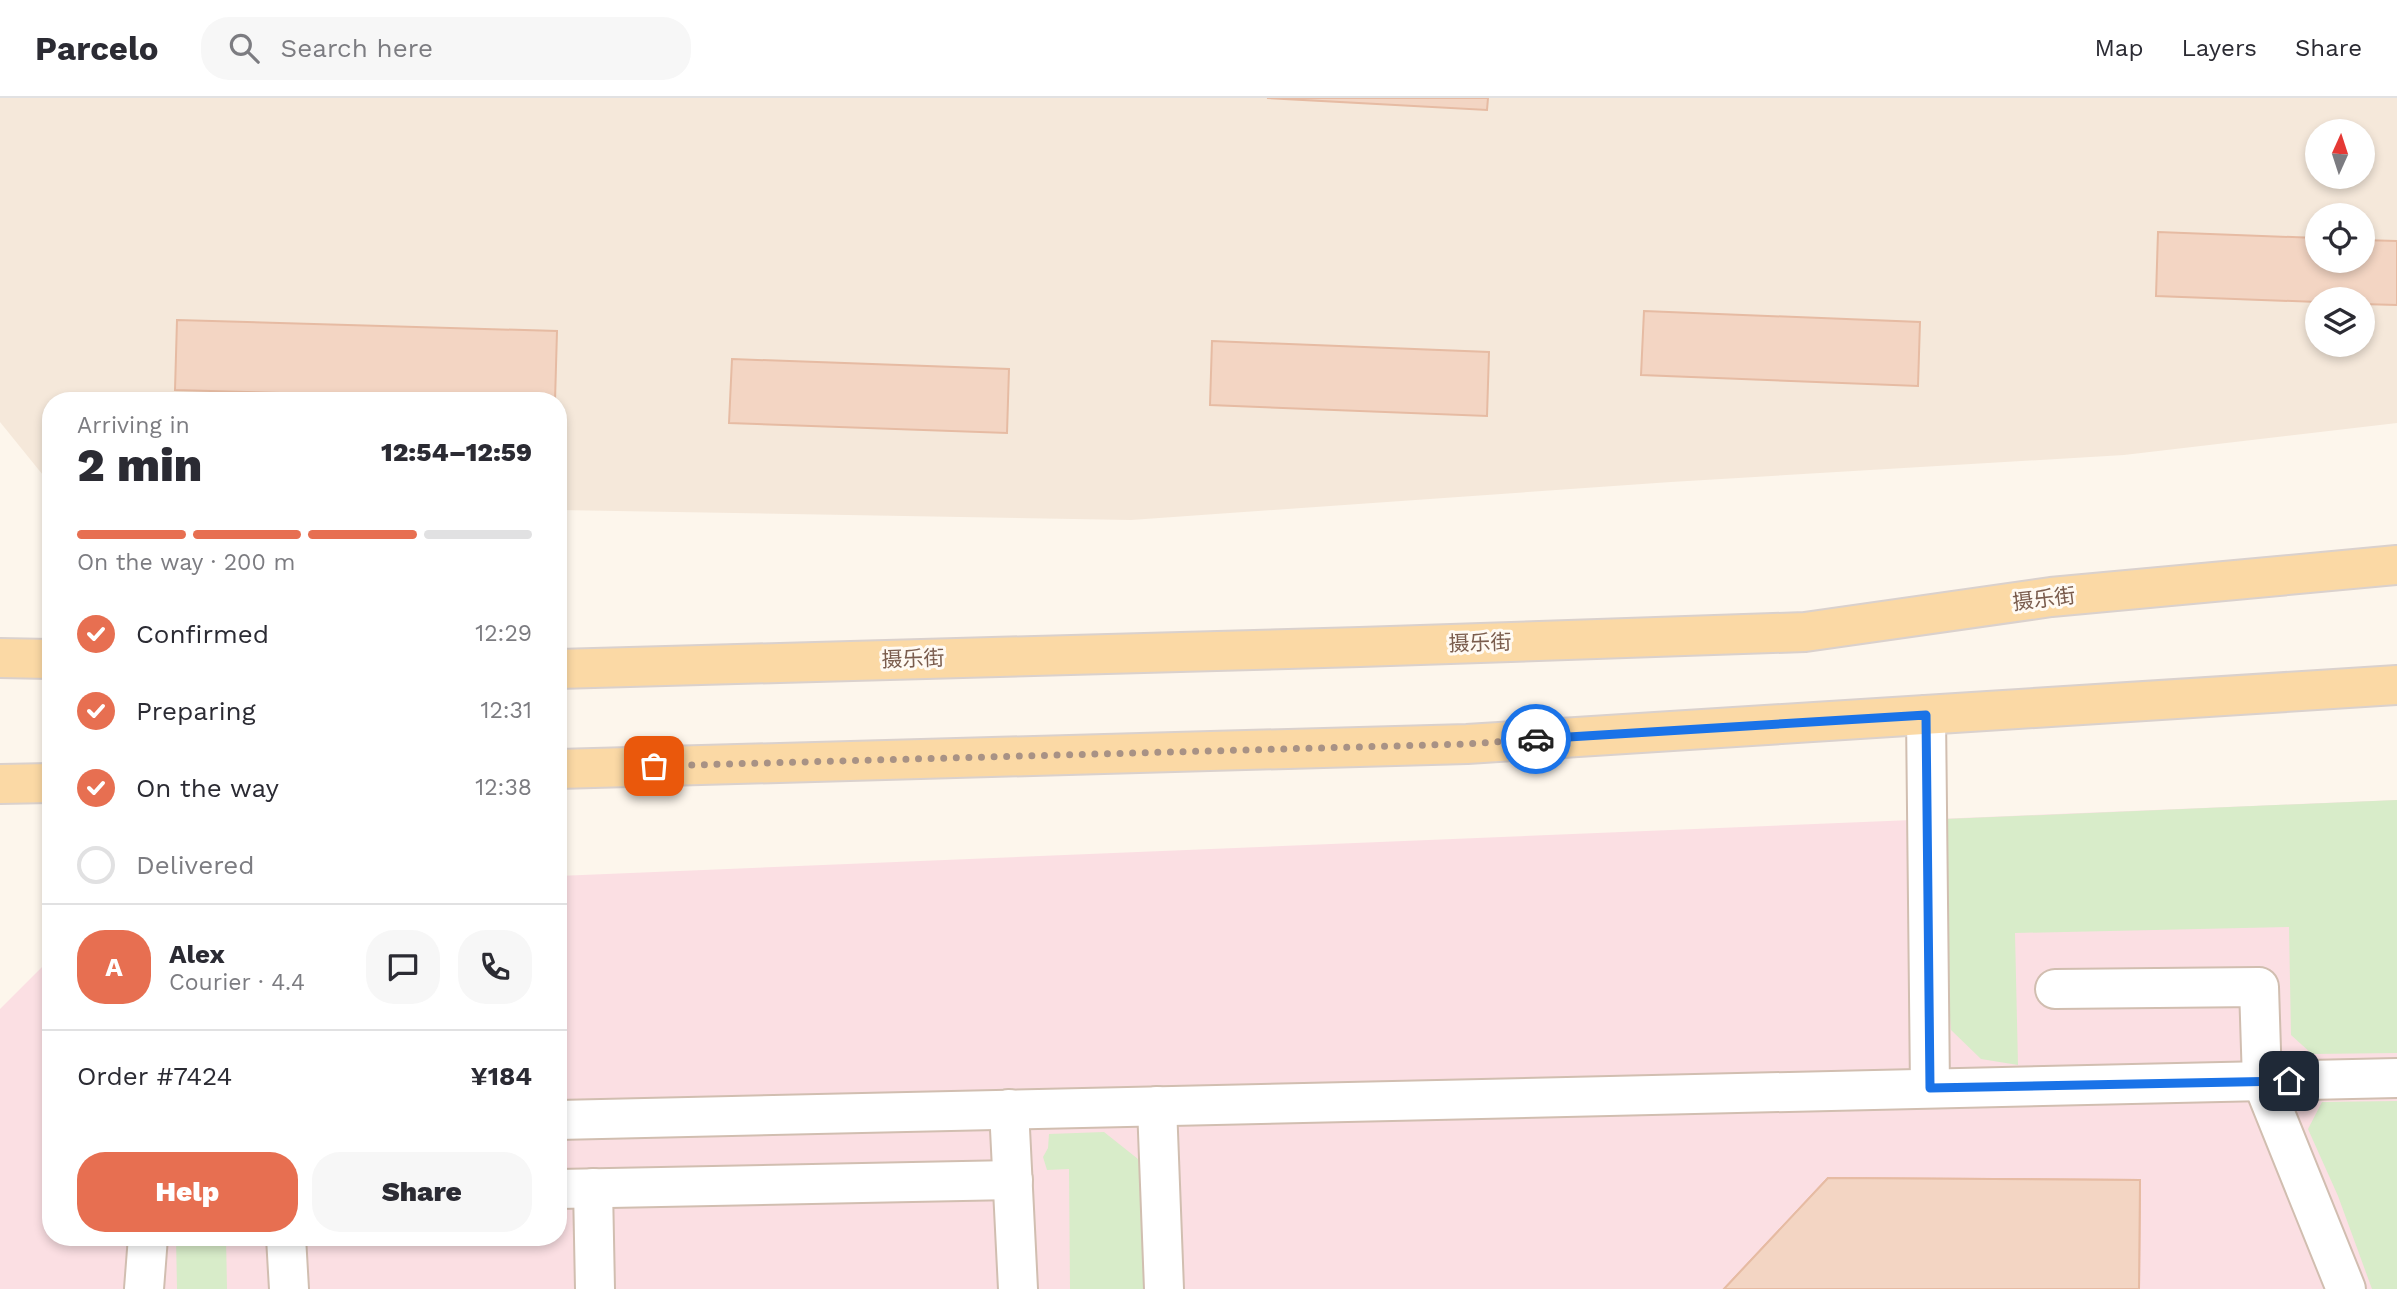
<!DOCTYPE html>
<meta charset="utf-8">
<style>
body{margin:0;font-family:"Work Sans","Noto Sans SC",sans-serif;background:#f7f7f7;color:#2b2b33;height:100vh;display:flex;flex-direction:column;font-size:26px;white-space:nowrap}
*{box-sizing:border-box;margin:0}
p{font-size:23px;color:#7c7c81}
.icon{flex:none;width:38px;height:38px;fill:none;stroke:currentColor;stroke-width:2;stroke-linecap:round;stroke-linejoin:round}
.map{position:relative;flex:1;overflow:hidden}
.panel{position:absolute;left:42px;top:294px;width:525px;height:854px;display:flex;flex-direction:column;background:#fff;border-radius:28px;box-shadow:0 4px 10px #0003}
.panel>*{flex:none}
.needle{width:46px;rotate:3deg}
.tools{position:absolute;left:2305px;top:21px;display:grid;gap:14px}
.tools a{display:grid;place-items:center;width:70px;height:70px;border-radius:50%;background:#fff;box-shadow:0 4px 10px #0003;font-size:35px}
.pin{position:absolute;display:grid;place-items:center;width:60px;height:60px;color:#fff;margin:-30px;border-radius:14px;box-shadow:0 4px 10px #0006}
.courier{position:absolute;display:grid;place-items:center;width:70px;height:70px;margin:-35px;border:5px solid #1a73e8;border-radius:50%;background:#fff;color:#222;box-shadow:0 2px 9px #0007}
.overview em{font-style:normal;font-weight:800}
.overview div{display:flex;flex-direction:column-reverse}
.overview{display:flex;align-items:center;justify-content:space-between;height:119px;padding:0 35px}
h1{font-size:46px;font-weight:800;line-height:52px}
.bar{display:grid;grid-template-columns:repeat(4,1fr);gap:10px 7px;align-content:center;height:84px;padding:0 35px}
.bar i{height:9px;border-radius:5px;background:#e1e1e2}
.bar .active{background:#e76f51}
.bar p{grid-column:span 4}
.line{display:flex;align-items:center;gap:18px;padding:0 35px;border-top:2px solid #e1e1e2}
.line div{flex:1}
.round{display:grid;place-items:center;flex:none;width:74px;height:74px;border-radius:28px;background:#f7f7f7}
ol{padding:0 35px;list-style:none}
li{display:flex;align-items:center;gap:21px;height:77px}
li p{margin-inline-start:auto}
li .icon{padding:7px;border-radius:50%;background:#e76f51;color:#fff;stroke-width:4}
li:last-child{color:#7c7c81}
li i{width:38px;height:38px;border:4px solid #e1e1e2;border-radius:50%}
.primary-button{display:flex;gap:14px;margin-top:auto;padding:14px 35px}
.primary-button a{flex:1;height:80px;border-radius:28px;background:#e76f51;color:#fff;font-size:28px;font-weight:800;line-height:80px;text-align:center}
.primary-button a+a{background:#f7f7f7;color:#2b2b33}
header{display:flex;align-items:center;gap:42px;box-sizing:border-box;height:98px;padding:0 35px;background:#fff;border-bottom:2px solid #e1e1e2}
header strong{font-size:33px}
nav{display:flex;gap:38px;margin-inline-start:auto;font-size:24px}
.search{width:490px;height:63px;background:#f7f7f7;display:flex;align-items:center;gap:18px;box-sizing:border-box;padding:0 24px;border-radius:28px;color:#7c7c81;font-size:26px}
.map>svg:first-child{display:block}
.residential{fill:#f5e8da;fill-rule:evenodd}
.medical{fill:#fbdfe3}
.green{fill:#d8ecc9}
.building{fill:#f3d5c3;stroke:#e6bba3;stroke-width:2}
.lines{fill:none;stroke-linecap:round;stroke-linejoin:round}
.minor-casing{stroke:#d1beb0;stroke-width:42}
.major-casing{stroke:#dad1cd;stroke-width:42}
.minor{stroke:#fff;stroke-width:38}
.major{stroke:#fbd9a5;stroke-width:38}
.done{stroke:#a89285;stroke-width:7;stroke-dasharray:0 12.6}
.route{stroke:#1a73e8;stroke-width:9}
.labels{text-anchor:middle;stroke-width:6;stroke-linejoin:round;paint-order:stroke}
.street-label{font-size:21px;fill:#7a5c4d;stroke:#fffaf3}
</style>
<header>
<strong>Parcelo</strong>
<div class="search"><svg class="icon" aria-label="search" viewBox="0 0 24 24"><circle cx="10" cy="10" r="6"/><path d="M15 15l6 6"/></svg>Search here</div>
<nav><a>Map</a><a>Layers</a><a>Share</a></nav>
</header>
<div class="map">
<svg width="2397" height="1191" viewBox="0 0 2397 1191">
<rect width="100%" height="100%" fill="#fdf6ec"/>
<path class="residential" d="M 0,0 L 2397,0 L 2397,325 L 2124,357 L 1671,384 L 1131,422 L 558,412 L 558,303 L 51,303 L 51,387 L 0,324 ZM 2317,33 L 2362,33 L 2362,79 L 2317,79 ZM 2317,117 L 2362,117 L 2362,163 L 2317,163 ZM 2317,201 L 2362,201 L 2362,247 L 2317,247 Z"/>
<path class="medical" d="M 2397,702 L 2397,1191 L 0,1191 L 0,911 L 51,860 L 51,1139 L 558,1139 L 558,778 Z"/>
<g class="green">
<path d="M 2397,702 L 2397,955 L 2312,956 L 2291,937 L 2289,829 L 2015,835 L 2018,967 L 1981,961 L 1951,932 L 1948,892 L 1946,721 Z"/>
<path d="M 2397,1003 L 2397,1191 L 2372,1191 L 2338,1098 L 2308,1031 L 2322,1004 Z"/>
<path d="M 1104,1034 L 1138,1061 L 1144,1097 L 1146,1191 L 1070,1191 L 1069,1071 L 1047,1072 L 1043,1059 L 1048,1050 L 1049,1036 Z"/>
<path d="M 176,1139 L 226,1139 L 227,1191 L 177,1191 Z"/>
</g>
<g class="building">
<path d="M 1267,0 L 1488,0 L 1487,12 Z"/>
<path d="M 2158,134 L 2317,140 L 2317,163 L 2362,163 L 2362,142 L 2397,143 L 2397,207 L 2362,206 L 2362,201 L 2317,201 L 2317,204 L 2156,198 Z"/>
<path d="M 1644,213 L 1920,224 L 1918,288 L 1641,277 Z"/>
<path d="M 177,222 L 557,233 L 555,303 L 175,292 Z"/>
<path d="M 1212,243 L 1489,254 L 1487,318 L 1210,307 Z"/>
<path d="M 732,261 L 1009,271 L 1007,335 L 729,325 Z"/>
<path d="M 1828,1080 L 2140,1082 L 2139,1191 L 1724,1191 Z"/>
<path d="M 1828,1080 L 2140,1082 L 2139,1191 L 1724,1191 Z"/>
</g>
<g class="lines">
<g class="minor-casing">
<g id="minor">
<path d="M 1926,617 L 1930,990"/>
<path d="M 2055,891 L 2259,889 L 2262,983 L 2346,1191"/>
<path d="M 1157,1008 L 1164,1191"/>
<path d="M 1009,1011 L 1018,1191"/>
<path d="M 558,1022 L 2397,980"/>
<path d="M 593,1090 L 595,1191"/>
<path d="M 558,1091 L 1013,1082"/>
<path d="M 286,1139 L 289,1191"/>
<path d="M 144,1191 L 148,1139"/>
</g>
</g>
<g class="major-casing">
<g id="major">
<path d="M 0,560 L 51,561"/>
<path d="M 558,571 L 1360,549 L 1805,534 L 2051,499 L 2397,467"/>
<path d="M 558,671 L 1467,646 L 2397,587"/>
<path d="M 0,686 L 51,685"/>
</g>
</g>
<use href="#minor" class="minor"/>
<use href="#major" class="major"/>
</g>
<g class="lines">
<path class="done" d="M 654,668 L 1467,646 L 1536,641"/>
<path class="route" d="M 1536,641 L 1926,617 L 1930,990 L 2289,983"/>
</g>
<g class="labels">
<g class="street-label">
<text transform="translate(2044 501) rotate(-7)" y="7">摄乐街</text>
<text transform="translate(1480 545) rotate(-2)" y="7">摄乐街</text>
<text transform="translate(913 561) rotate(-2)" y="7">摄乐街</text>
</g>
</g>
</svg>
<div class="tools">
<a><svg class="needle" viewBox="-14 -14 28 28"><path d="M0-13l5 13h-10z" fill="#e53935"/><path d="M0 13l5-13h-10z" fill="#7c7c81"/></svg></a>
<a><svg class="icon" aria-label="locate" viewBox="0 0 24 24"><circle cx="12" cy="12" r="6"/><path d="M12 2v4M12 18v4M2 12h4M18 12h4"/></svg></a>
<a><svg class="icon" aria-label="layers" viewBox="0 0 24 24"><path d="M12 4l9 5-9 5-9-5zM3 14l9 5 9-5"/></svg></a>
</div>
<div class="pin" style="left:654px;top:668px;background:#ea580c"><svg class="icon" aria-label="bag" viewBox="0 0 24 24"><path d="M5 8h14l-1 12H6zM9 8a3 3 0 0 1 6 0"/></svg></div>
<div class="pin" style="left:2289px;top:983px;background:#1f2937"><svg class="icon" aria-label="home" viewBox="0 0 24 24"><path d="M3 11l9-7 9 7M6 9v11h12V9"/></svg></div>
<div class="courier" style="left:1536px;top:641px"><svg class="icon" aria-label="car" viewBox="0 0 24 24"><path d="M5 17H2v-5l4-1 3-4h7l3 4 3 1v5h-3M9 17h6M6 11h13"/><circle cx="7" cy="17" r="2"/><circle cx="17" cy="17" r="2"/></svg></div>
<section class="panel">
<div class="overview"><div><h1>2 min</h1><p>Arriving in</p></div><em>12:54–12:59</em></div>
<div class="bar"><i class="active"></i><i class="active"></i><i class="active"></i><i></i><p>On the way · 200 m</p></div>
<ol>
<li><svg class="icon" aria-label="check" viewBox="0 0 24 24"><path d="M5 12l5 5 9-10"/></svg>Confirmed<p>12:29</p></li>
<li><svg class="icon" aria-label="check" viewBox="0 0 24 24"><path d="M5 12l5 5 9-10"/></svg>Preparing<p>12:31</p></li>
<li><svg class="icon" aria-label="check" viewBox="0 0 24 24"><path d="M5 12l5 5 9-10"/></svg>On the way<p>12:38</p></li>
<li><i></i>Delivered</li>
</ol>
<div class="line" style="height:126px"><b class="round" style="background:#e76f51;color:#fff">A</b><div><b>Alex</b><p>Courier · 4.4</p></div><a class="round"><svg class="icon" aria-label="chat" viewBox="0 0 24 24"><path d="M4 5h16v11H9l-5 4z"/></svg></a><a class="round"><svg class="icon" aria-label="phone" viewBox="0 0 24 24"><path d="M5 4h4l2 5-3 2q2 4 5 5l2-3 5 2v4C11 20 4 13 5 4z"/></svg></a></div>
<div class="line" style="height:91px"><div>Order #7424</div><b>¥184</b></div>
<div class="primary-button"><a>Help</a><a>Share</a></div>
</section>
</div>
